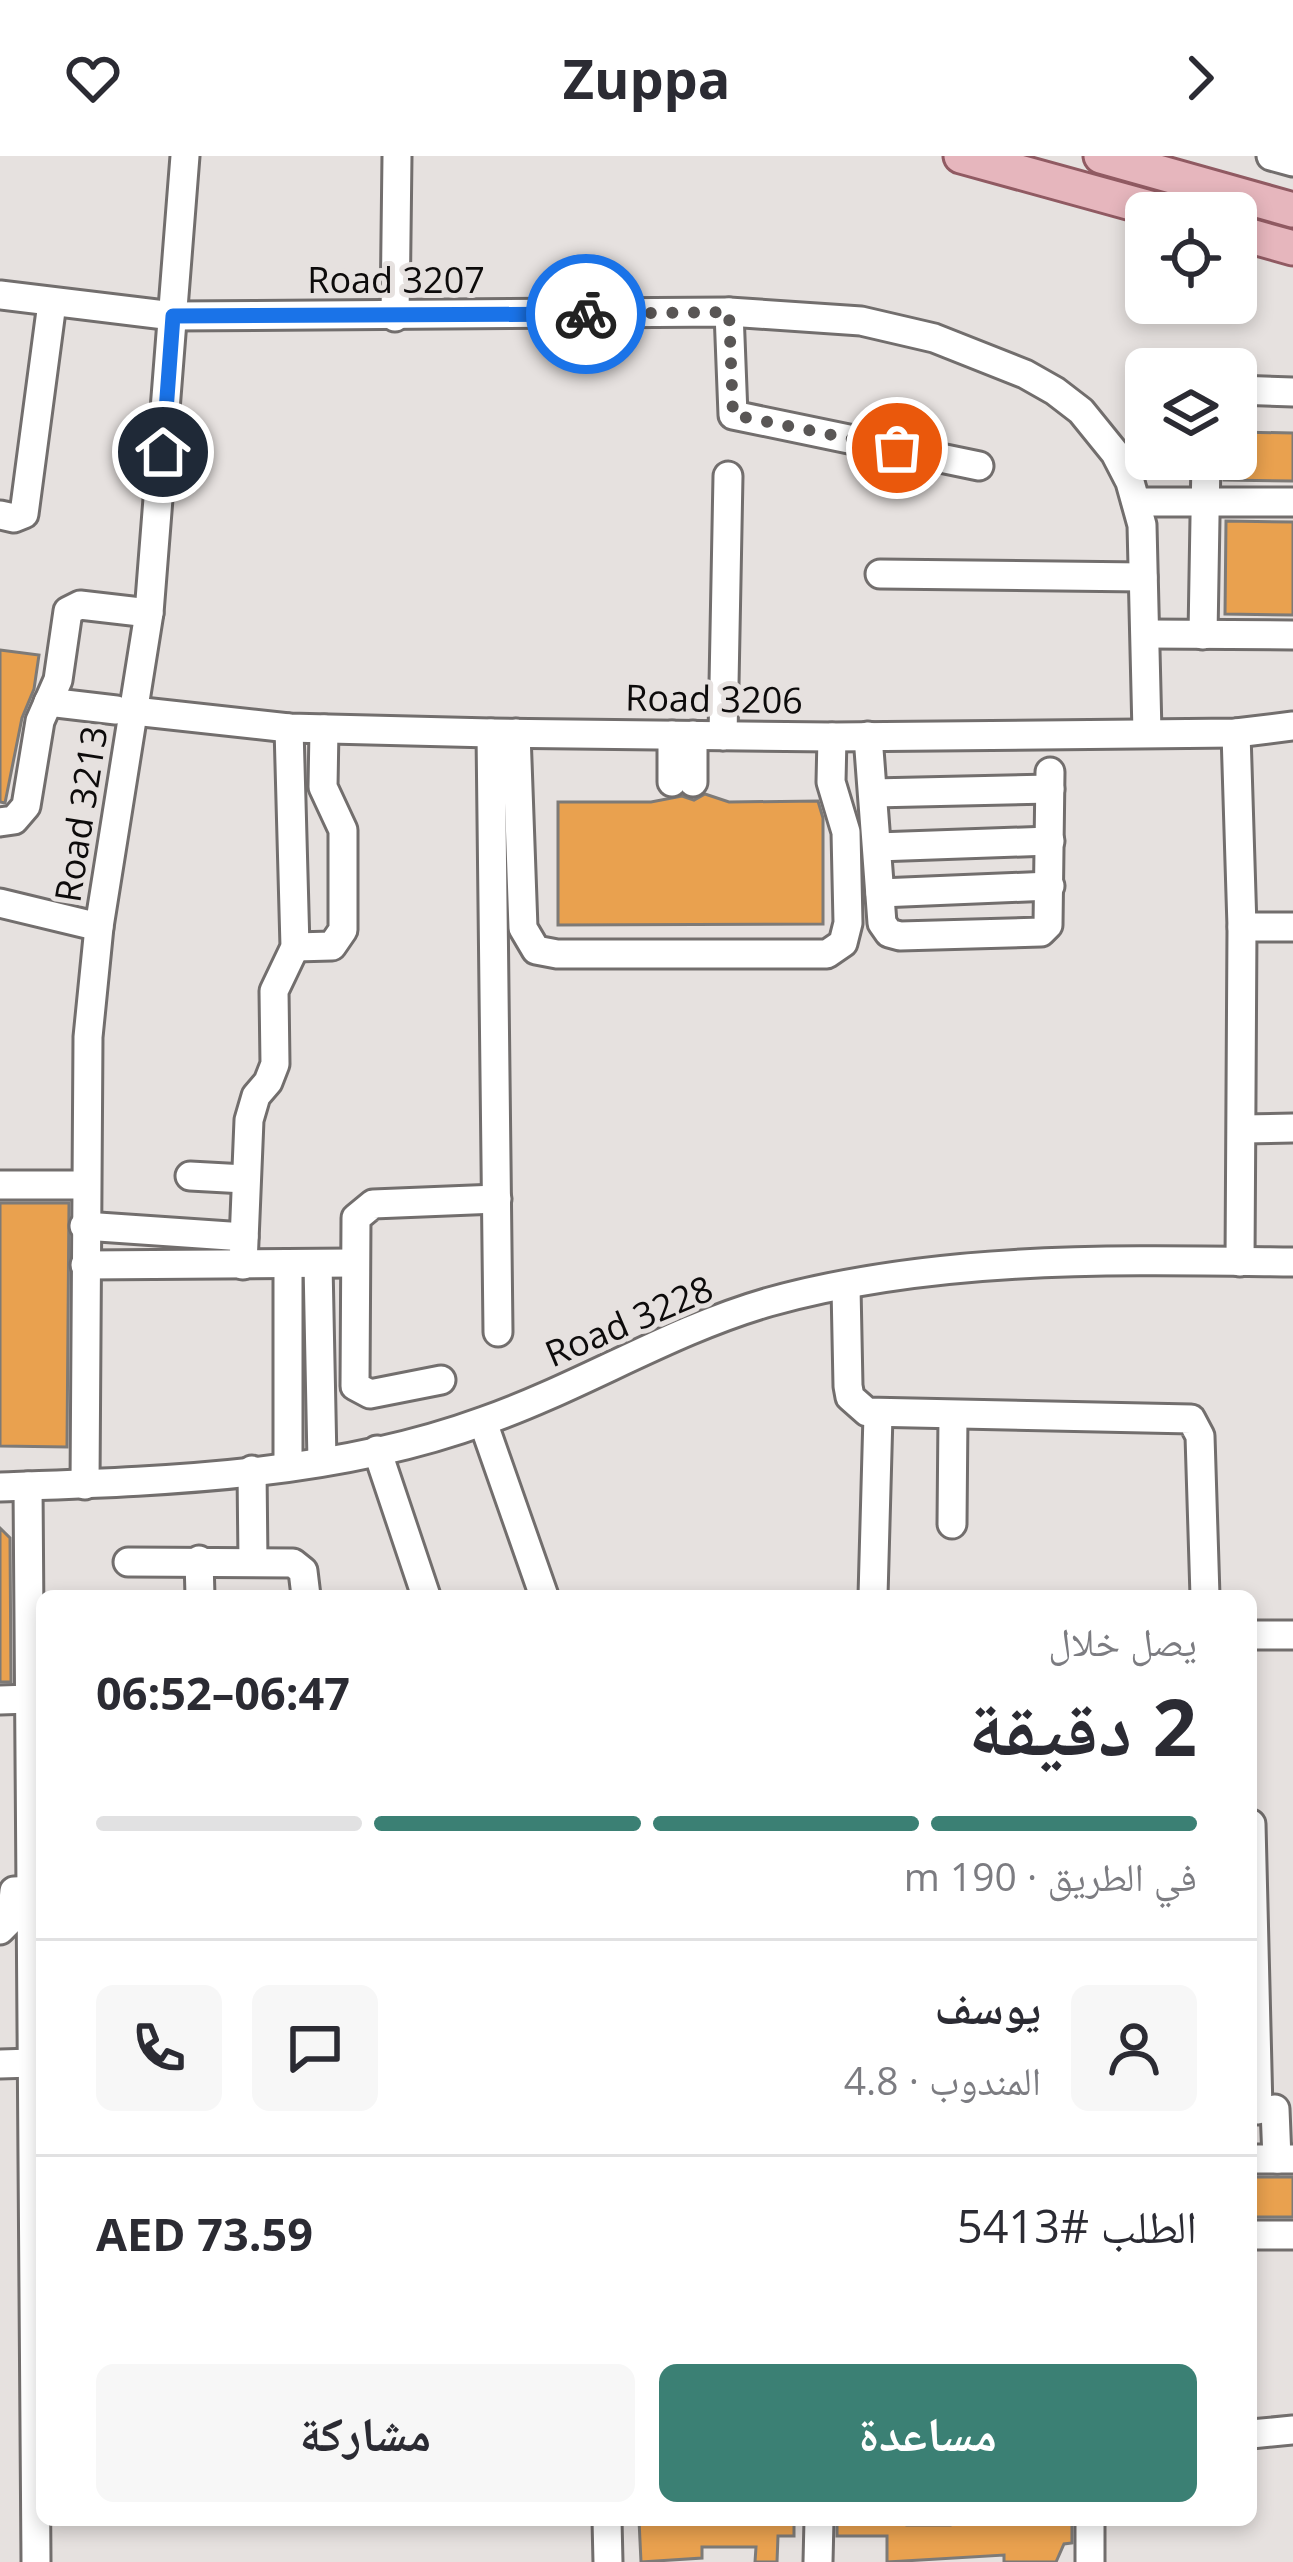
<!DOCTYPE html>
<html lang="ar">
<meta charset="utf-8">
<style>
body{margin:0;font-family:"Open Sans","Noto Naskh Arabic",sans-serif;background:#f7f7f7;color:#2b2b33;direction:rtl;height:100vh;display:flex;flex-direction:column;font-size:45px;white-space:nowrap}
*{box-sizing:border-box;margin:0}
p{font-size:39px;color:#7c7c81}
.icon{flex:none;width:66px;height:66px;fill:none;stroke:currentColor;stroke-width:2;stroke-linecap:round;stroke-linejoin:round}
.map{position:relative;flex:1;overflow:hidden;direction:ltr}
.sheet{position:absolute;left:36px;top:1434px;width:1221px;height:936px;display:flex;flex-direction:column;background:#fff;border-radius:18px;box-shadow:0 6px 18px #0003;direction:rtl}
.sheet>*{flex:none}
.fabs{position:absolute;left:1125px;top:36px;display:grid;gap:24px}
.fabs a{display:grid;place-items:center;width:132px;height:132px;border-radius:18px;background:#fff;box-shadow:0 6px 18px #0003;font-size:60px}
.pin{position:absolute;display:grid;place-items:center;width:102px;height:102px;color:#fff;margin:-51px;border:6px solid #fff;border-radius:50%;box-shadow:0 3px 12px #0007}
.courier{position:absolute;display:grid;place-items:center;width:120px;height:120px;margin:-60px;border:9px solid #1a73e8;border-radius:50%;background:#fff;color:#222;box-shadow:0 3px 15px #0007}
.overview em{font-style:normal;font-weight:700}
.overview div{display:flex;flex-direction:column-reverse}
.overview{display:flex;align-items:center;justify-content:space-between;height:204px;padding:0 60px}
h1{font-size:78px;font-weight:700;line-height:90px}
.bar{display:grid;grid-template-columns:repeat(4,1fr);gap:18px 12px;align-content:center;height:144px;padding:0 60px}
.bar i{height:15px;border-radius:9px;background:#e1e1e2}
.bar .on{background:#3b8074}
.bar p{grid-column:span 4}
.line{display:flex;align-items:center;gap:30px;padding:0 60px;border-top:3px solid #e1e1e2}
.line div{flex:1}
.round{display:grid;place-items:center;flex:none;width:126px;height:126px;border-radius:18px;background:#f7f7f7}
.primary-button{display:flex;gap:24px;margin-top:auto;padding:24px 60px}
.primary-button a{flex:1;height:138px;border-radius:18px;background:#3b8074;color:#fff;font-size:48px;font-weight:700;line-height:138px;text-align:center}
.primary-button a+a{background:#f7f7f7;color:#2b2b33}
header{display:flex;justify-content:space-between;align-items:center;height:156px;padding:0 60px;background:#fff;font-size:54px;font-weight:700}
.map>svg:first-child{display:block}
.building{fill:#e9a14f;stroke:#7d7a77;stroke-width:3}
.lines{fill:none;stroke-linecap:round;stroke-linejoin:round}
.minor-casing{stroke:#726e6d;stroke-width:33}
.major-casing{stroke:#905a62;stroke-width:39}
.minor{stroke:#fff;stroke-width:27}
.major{stroke:#e6b6bd;stroke-width:33}
.done{stroke:#595655;stroke-width:12;stroke-dasharray:0 21.6}
.route{stroke:#1a73e8;stroke-width:15}
.labels{text-anchor:middle;stroke-width:10;stroke-linejoin:round;paint-order:stroke}
.street-label{font-size:36px;fill:#0d0b0b;stroke:#e6e1df}
</style>
<header><svg class="icon" aria-label="forward" viewBox="0 0 24 24"><path d="M9 5l7 7-7 7"/></svg>Zuppa<svg class="icon" aria-label="heart" viewBox="0 0 24 24"><path d="M12 20l-8-8c-3-5 5-10 8-4 3-6 11-1 8 4z"/></svg></header>
<div class="map">
<svg width="1293" height="2406" viewBox="0 0 1293 2406">
<rect width="100%" height="100%" fill="#e6e1df"/>
<g class="building">
<path d="M 1236,276 L 1293,277 L 1293,325 L 1224,324 L 1224,303 L 1236,303 Z"/>
<path d="M 1226,365 L 1293,366 L 1293,459 L 1225,458 Z"/>
<path d="M 0,494 L 39,499 L 34,533 L 22,562 L 5,647 L 0,646 Z"/>
<path d="M 705,638 L 729,646 L 818,645 L 823,662 L 823,768 L 558,769 L 558,646 L 651,646 L 682,640 L 694,644 Z"/>
<path d="M 0,1047 L 69,1047 L 67,1291 L 0,1290 Z"/>
<path d="M 0,1372 L 10,1382 L 11,1526 L 0,1526 Z"/>
<rect x="1251" y="2021" width="42" height="40"/>
<path d="M 639,2364 L 794,2364 L 794,2380 L 778,2380 L 777,2406 L 755,2406 L 756,2391 L 702,2391 L 702,2402 L 641,2406 Z"/>
<path d="M 837,2364 L 907,2365 L 907,2369 L 950,2369 L 950,2364 L 1072,2364 L 1072,2387 L 1064,2388 L 1056,2406 L 1004,2406 L 1004,2399 L 887,2406 L 887,2380 L 837,2380 Z"/>
</g>
<g class="lines">
<g class="minor-casing">
<g id="minor">
<path d="M 1271,0 L 1293,6"/>
<path d="M 0,139 L 173,160 L 729,156 L 861,165 L 934,182 L 1025,218 L 1055,235 L 1081,255 L 1115,297 L 1130,326 L 1142,369 L 1147,577"/>
<path d="M 729,156 L 733,259 L 979,310"/>
<path d="M 395,161 L 397,0"/>
<path d="M 1236,234 L 1293,236"/>
<path d="M 1136,346 L 1293,346"/>
<path d="M 0,359 L 14,362 L 24,358 L 52,147"/>
<path d="M 880,418 L 1143,421"/>
<path d="M 1147,478 L 1293,479"/>
<path d="M 1203,479 L 1206,303"/>
<path d="M 48,546 L 116,554"/>
<path d="M 134,555 L 289,572 L 491,577 L 832,581 L 1236,577 L 1293,570"/>
<path d="M 491,577 L 498,1176"/>
<path d="M 516,577 L 523,772 L 536,794 L 557,798 L 827,798 L 843,787 L 848,767 L 846,676 L 831,626 L 832,581"/>
<path d="M 1236,577 L 1242,771 L 1240,1106"/>
<path d="M 672,579 L 672,626"/>
<path d="M 693,579 L 693,626"/>
<path d="M 723,580 L 728,320"/>
<path d="M 868,580 L 882,767 L 889,777 L 900,780 L 1041,776 L 1048,769 L 1050,616"/>
<path d="M 873,637 L 1050,633"/>
<path d="M 0,666 L 14,664 L 26,650 L 40,565 L 58,524 L 68,455 L 80,449 L 149,457"/>
<path d="M 877,691 L 1050,685"/>
<path d="M 880,737 L 1050,730"/>
<path d="M 0,747 L 99,771"/>
<path d="M 1242,771 L 1293,771"/>
<path d="M 295,791 L 332,790 L 343,774 L 343,674 L 323,631 L 324,573"/>
<path d="M 1243,973 L 1293,972"/>
<path d="M 190,1020 L 245,1023"/>
<path d="M 0,1029 L 84,1029"/>
<path d="M 84,1070 L 244,1081"/>
<path d="M 318,1108 L 322,1305"/>
<path d="M 85,1109 L 353,1107"/>
<path d="M 243,1109 L 249,964 L 256,940 L 268,926 L 275,908 L 274,835 L 295,791 L 289,572"/>
<path d="M 846,1131 L 848,1230 L 850,1241 L 867,1256 L 1191,1263 L 1200,1280 L 1205,1440"/>
<path d="M 441,1224 L 370,1238 L 355,1230 L 356,1062 L 373,1048 L 497,1043"/>
<path d="M 483,1266 L 544,1440"/>
<path d="M 377,1294 L 426,1440"/>
<path d="M 288,1310 L 288,1108"/>
<path d="M 252,1314 L 253,1406"/>
<path d="M 85,1329 L 88,881 L 99,771 L 149,457 L 185,0"/>
<path d="M 28,1330 L 36,2406"/>
<path d="M 0,1331 C 161,1325 331,1321 484,1265 C 581,1231 671,1174 769,1146 C 939,1099 1118,1104 1293,1106"/>
<path d="M 952,1368 L 953,1259"/>
<path d="M 199,1404 L 200,1440"/>
<path d="M 128,1406 L 293,1407 L 303,1415 L 306,1440"/>
<path d="M 873,1440 L 878,1259"/>
<path d="M 1251,1479 L 1293,1479"/>
<path d="M 0,1544 L 30,1543"/>
<path d="M 1251,1668 L 1258,1954"/>
<path d="M 0,1774 L 11,1763 L 14,1735 L 34,1734"/>
<path d="M 0,1908 L 33,1907"/>
<path d="M 1275,1953 L 1277,2003"/>
<path d="M 1251,2003 L 1293,2003"/>
<path d="M 1251,2079 L 1293,2079"/>
<path d="M 1251,2278 L 1293,2274"/>
<path d="M 607,2364 L 608,2406"/>
<path d="M 1090,2364 L 1090,2406"/>
<path d="M 818,2406 L 819,2364"/>
</g>
</g>
<g class="major-casing">
<g id="major">
<path d="M 961,0 L 1168,57"/>
<path d="M 1101,0 L 1293,54"/>
<path d="M 1236,76 L 1293,92"/>
</g>
</g>
<use href="#minor" class="minor"/>
<use href="#major" class="major"/>
</g>
<g class="lines">
<path class="done" d="M 586,158 L 729,156 L 733,259 L 897,292"/>
<path class="route" d="M 163,296 L 173,160 L 586,158"/>
</g>
<g class="labels">
<g class="street-label">
<text x="396" y="137">Road 3207</text>
<text transform="translate(714 543) rotate(1)" y="13">Road 3206</text>
<text transform="translate(81 658) rotate(-81)" y="13">Road 3213</text>
<text transform="translate(629 1165) rotate(-23)" y="13">Road 3228</text>
</g>
</g>
</svg>
<div class="fabs">
<a><svg class="icon" aria-label="locate" viewBox="0 0 24 24"><circle cx="12" cy="12" r="6"/><path d="M12 2v4M12 18v4M2 12h4M18 12h4"/></svg></a>
<a><svg class="icon" aria-label="layers" viewBox="0 0 24 24"><path d="M12 4l9 5-9 5-9-5zM3 14l9 5 9-5"/></svg></a>
</div>
<div class="pin" style="left:897px;top:292px;background:#ea580c"><svg class="icon" aria-label="bag" viewBox="0 0 24 24"><path d="M5 8h14l-1 12H6zM9 8a3 3 0 0 1 6 0"/></svg></div>
<div class="pin" style="left:163px;top:296px;background:#1f2937"><svg class="icon" aria-label="home" viewBox="0 0 24 24"><path d="M3 11l9-7 9 7M6 9v11h12V9"/></svg></div>
<div class="courier" style="left:586px;top:158px"><svg class="icon" aria-label="bike" viewBox="0 0 24 24"><circle cx="6" cy="16" r="4"/><circle cx="18" cy="16" r="4"/><path d="M6 16l4-8h5l3 8M10 8l3 8H6M13 5h3"/></svg></div>
<section class="sheet">
<div class="overview"><div><h1>2 دقيقة</h1><p>يصل خلال</p></div><em>06:47–06:52</em></div>
<div class="bar"><i class="on"></i><i class="on"></i><i class="on"></i><i></i><p>في الطريق · 190 m</p></div>
<div class="line" style="height:216px"><a class="round"><svg class="icon" aria-label="person" viewBox="0 0 24 24"><circle cx="12" cy="8" r="4"/><path d="M4 21q1-7 8-7t8 7"/></svg></a><div><b>يوسف</b><p>المندوب · 4.8</p></div><a class="round"><svg class="icon" aria-label="chat" viewBox="0 0 24 24"><path d="M4 5h16v11H9l-5 4z"/></svg></a><a class="round"><svg class="icon" aria-label="phone" viewBox="0 0 24 24"><path d="M5 4h4l2 5-3 2q2 4 5 5l2-3 5 2v4C11 20 4 13 5 4z"/></svg></a></div>
<div class="line" style="height:156px"><div>الطلب #5413</div><b>AED 73.59</b></div>
<div class="primary-button"><a>مساعدة</a><a>مشاركة</a></div>
</section>
</div>
